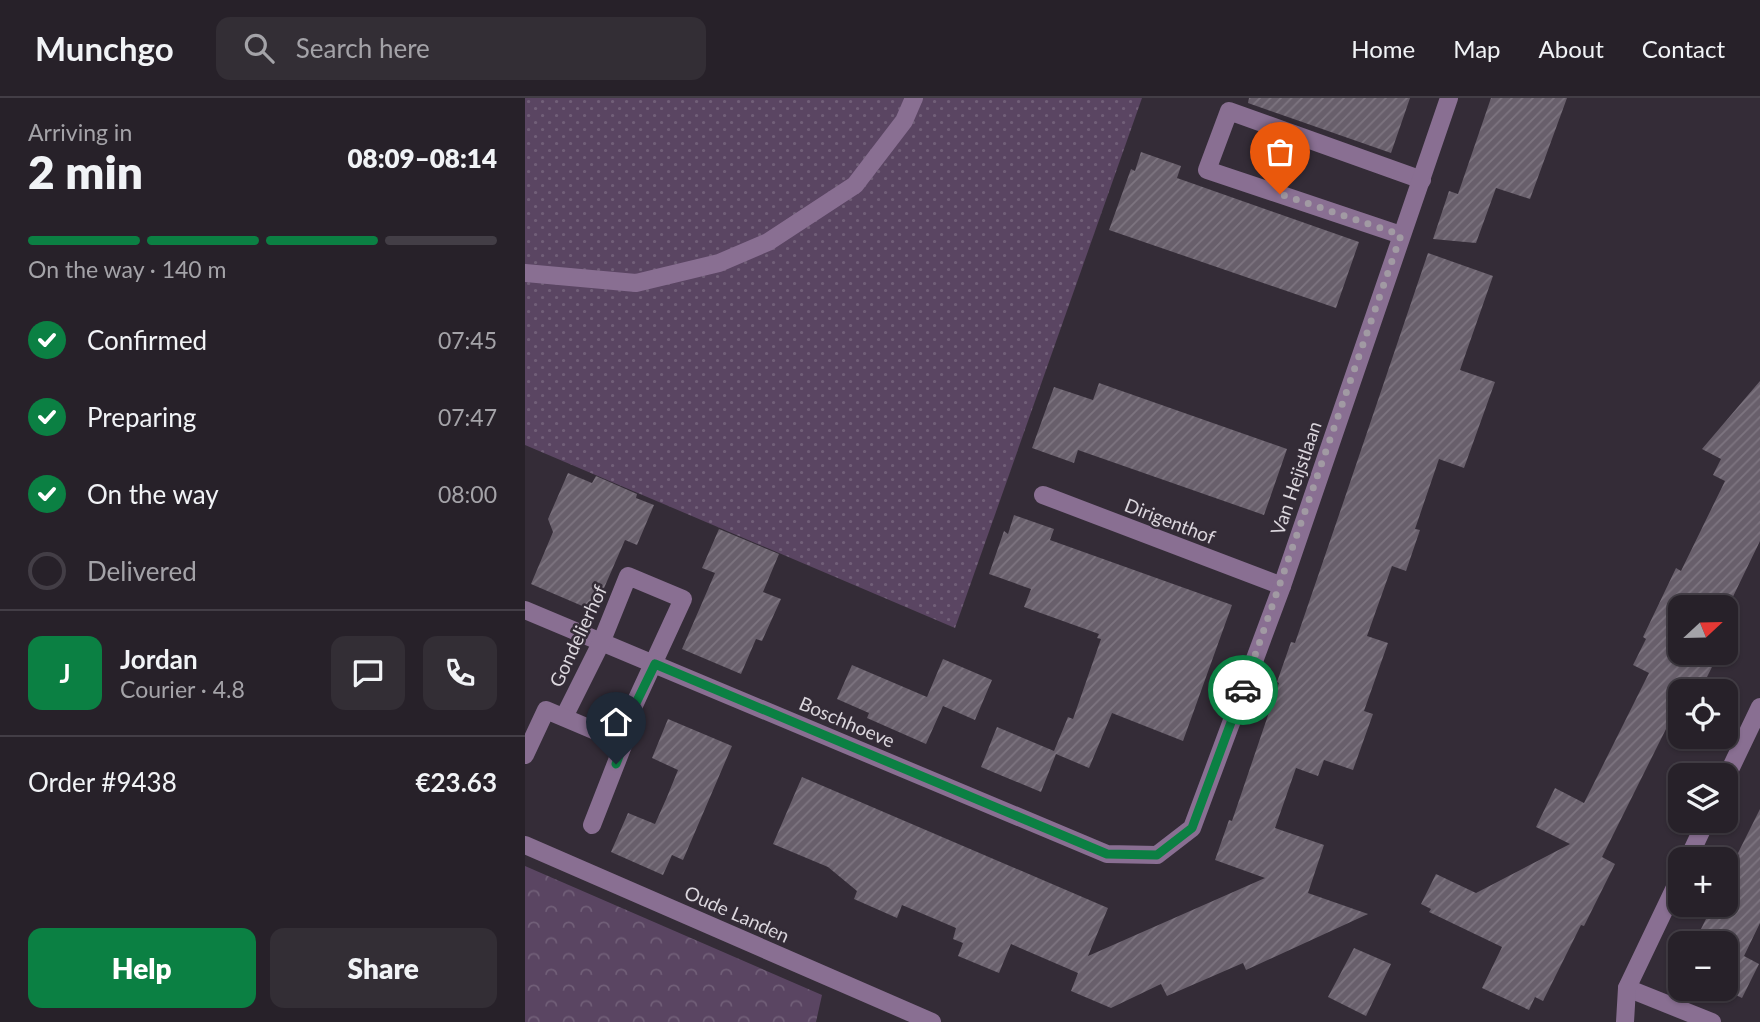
<!DOCTYPE html>
<meta charset="utf-8">
<style>
body{margin:0;font-family:Lato,sans-serif;background:#332e35;color:#f1f3f6;height:100vh;display:flex;flex-direction:column;font-size:26px;white-space:nowrap}
*{box-sizing:border-box;margin:0}
p{font-size:23px;color:#a4a3a8}
.icon{flex:none;width:38px;height:38px;fill:none;stroke:currentColor;stroke-width:2;stroke-linecap:round;stroke-linejoin:round}
.map{position:relative;flex:1;overflow:hidden}
.sheet{display:flex;flex-direction:column;background:#272129;width:525px}
.sheet>*{flex:none}
.needle{width:46px;rotate:68deg}
.controls{position:absolute;left:1143px;top:497px;display:grid;gap:14px}
.controls a{display:grid;place-items:center;width:70px;height:70px;border-radius:14px;background:#272129;box-shadow:0 2px 5px #0004,0 0 0 2px #433e46;font-size:35px}
.pin{position:absolute;display:grid;place-items:center;width:60px;height:60px;color:#fff;margin:-72px -30px;border-radius:50% 50% 50% 0;rotate:-45deg;box-shadow:0 0 7px #0007}
.pin .icon{rotate:45deg}
.courier{position:absolute;display:grid;place-items:center;width:70px;height:70px;margin:-35px;border:5px solid #0b8043;border-radius:50%;background:#fff;color:#222;box-shadow:0 2px 9px #0007}
.headline em{font-style:normal;font-weight:800}
.headline div{display:flex;flex-direction:column-reverse}
.headline{display:flex;align-items:center;justify-content:space-between;height:119px;padding:0 28px}
h1{font-size:46px;font-weight:800;line-height:52px}
.bar{display:grid;grid-template-columns:repeat(4,1fr);gap:10px 7px;align-content:center;height:84px;padding:0 28px}
.bar i{height:9px;border-radius:5px;background:#433e46}
.bar .on{background:#0b8043}
.bar p{grid-column:span 4}
.line{display:flex;align-items:center;gap:18px;padding:0 28px;border-top:2px solid #433e46}
.line div{flex:1}
.round{display:grid;place-items:center;flex:none;width:74px;height:74px;border-radius:14px;background:#332e35}
ol{padding:0 28px;list-style:none}
li{display:flex;align-items:center;gap:21px;height:77px}
li p{margin-inline-start:auto}
li .icon{padding:7px;border-radius:50%;background:#0b8043;color:#fff;stroke-width:4}
li:last-child{color:#a4a3a8}
li i{width:38px;height:38px;border:4px solid #433e46;border-radius:50%}
.primary-button{display:flex;gap:14px;margin-top:auto;padding:14px 28px}
.primary-button a{flex:1;height:80px;border-radius:14px;background:#0b8043;color:#fff;font-size:28px;font-weight:800;line-height:80px;text-align:center}
.primary-button a+a{background:#332e35;color:#f1f3f6}
header{display:flex;align-items:center;gap:42px;box-sizing:border-box;height:98px;padding:0 35px;background:#272129;border-bottom:2px solid #433e46}
header strong{font-size:33px}
nav{display:flex;gap:38px;margin-inline-start:auto;font-size:24px}
.search{width:490px;height:63px;background:#332e35;display:flex;align-items:center;gap:18px;box-sizing:border-box;padding:0 24px;border-radius:14px;color:#a4a3a8;font-size:26px}
main{display:flex;flex:1;min-height:0}
.map>svg:first-child{display:block}
.grass{fill:url(#grass-dots)}
.forest{fill:url(#forest-crowns)}
.building{fill:url(#building-hatch)}
.lines{fill:none;stroke-linecap:round;stroke-linejoin:round}
.minor{stroke:#896f92;stroke-width:18}
.done{stroke:#a19aa3;stroke-width:7;stroke-dasharray:0 12.6}
.route{stroke:#0b8043;stroke-width:9}
.labels{text-anchor:middle;stroke-width:5;stroke-linejoin:round;paint-order:stroke}
.street-label{font-size:19px;fill:#dbd6dd;stroke:#342c37}
</style>
<header>
<strong>Munchgo</strong>
<div class="search"><svg class="icon" aria-label="search" viewBox="0 0 24 24"><circle cx="10" cy="10" r="6"/><path d="M15 15l6 6"/></svg>Search here</div>
<nav><a>Home</a><a>Map</a><a>About</a><a>Contact</a></nav>
</header>
<main>
<section class="sheet">
<div class="headline"><div><h1>2 min</h1><p>Arriving in</p></div><em>08:09–08:14</em></div>
<div class="bar"><i class="on"></i><i class="on"></i><i class="on"></i><i></i><p>On the way · 140 m</p></div>
<ol>
<li><svg class="icon" aria-label="check" viewBox="0 0 24 24"><path d="M5 12l5 5 9-10"/></svg>Confirmed<p>07:45</p></li>
<li><svg class="icon" aria-label="check" viewBox="0 0 24 24"><path d="M5 12l5 5 9-10"/></svg>Preparing<p>07:47</p></li>
<li><svg class="icon" aria-label="check" viewBox="0 0 24 24"><path d="M5 12l5 5 9-10"/></svg>On the way<p>08:00</p></li>
<li><i></i>Delivered</li>
</ol>
<div class="line" style="height:126px"><b class="round" style="background:#0b8043;color:#fff">J</b><div><b>Jordan</b><p>Courier · 4.8</p></div><a class="round"><svg class="icon" aria-label="chat" viewBox="0 0 24 24"><path d="M4 5h16v11H9l-5 4z"/></svg></a><a class="round"><svg class="icon" aria-label="phone" viewBox="0 0 24 24"><path d="M5 4h4l2 5-3 2q2 4 5 5l2-3 5 2v4C11 20 4 13 5 4z"/></svg></a></div>
<div class="line" style="height:91px"><div>Order #9438</div><b>€23.63</b></div>
<div class="primary-button"><a>Help</a><a>Share</a></div>
</section>
<div class="map">
<svg width="1235" height="924" viewBox="0 0 1235 924">
<defs>
<pattern id="grass-dots" width="8" height="8" patternUnits="userSpaceOnUse" patternTransform="scale(1.75)"><rect width="8" height="8" fill="#5a4562"/><path d="M2 2h.1M6 6h.1" fill="none" stroke="#715f78" stroke-width="1.8" stroke-linecap="round"/></pattern>
<pattern id="forest-crowns" width="20" height="18" patternUnits="userSpaceOnUse" patternTransform="scale(1.75)"><rect width="20" height="18" fill="#5a4562"/><path d="M2 6a3 3 0 1 1 6 0M12 15a3 3 0 1 1 6 0" fill="none" stroke="#715f78"/></pattern>
<pattern id="building-hatch" width="6" height="6" patternUnits="userSpaceOnUse" patternTransform="scale(1.75)"><rect width="6" height="6" fill="#685f6b"/><path d="M-1 1l2-2M0 6l6-6M5 7l2-2" fill="none" stroke="#7d7580"/></pattern>
</defs>
<rect width="100%" height="100%" fill="#342c37"/>
<path class="grass" d="M 0,0 L 617,0 L 430,530 L 0,347 Z"/>
<path class="forest" d="M 0,768 L 297,897 L 291,924 L 0,924 Z"/>
<g class="building">
<path d="M 724,0 L 885,0 L 866,55 L 723,5 Z"/>
<path d="M 966,0 L 1042,0 L 1005,101 L 971,90 L 951,145 L 908,141 L 924,93 L 933,96 Z"/>
<path d="M 616,54 L 656,68 L 652,80 L 834,144 L 811,210 L 584,132 L 606,71 L 610,73 Z"/>
<path d="M 903,155 L 968,178 L 935,272 L 970,284 L 939,370 L 914,361 L 890,431 L 895,432 L 881,473 L 867,468 L 842,538 L 863,545 L 839,613 L 848,616 L 828,672 L 799,662 L 793,678 L 771,670 L 750,730 L 799,747 L 783,795 L 843,816 L 721,872 L 718,865 L 642,898 L 636,886 L 586,910 L 546,893 L 553,875 L 486,846 L 474,875 L 433,858 L 438,845 L 428,841 L 431,830 L 377,807 L 372,820 L 329,801 L 332,793 L 303,769 L 248,746 L 277,679 L 583,810 L 563,858 L 740,780 L 690,762 L 704,722 L 707,723 L 754,585 L 752,584 L 766,544 L 770,545 L 817,408 Z"/>
<path d="M 1235,283 L 1235,443 L 1201,513 L 1212,519 L 1200,542 L 1200,509 L 1155,509 L 1155,555 L 1194,555 L 1175,593 L 1155,593 L 1155,630 L 1144,625 L 1077,759 L 1090,766 L 1059,828 L 1056,827 L 1018,903 L 1010,899 L 1004,912 L 957,890 L 977,849 L 904,814 L 906,811 L 896,806 L 911,776 L 951,795 L 1045,746 L 1011,729 L 1030,690 L 1059,705 L 1124,575 L 1108,567 L 1121,541 L 1118,539 L 1151,470 L 1156,473 L 1200,383 L 1188,377 L 1196,361 L 1177,351 Z"/>
<path d="M 574,285 L 762,351 L 739,417 L 553,352 L 549,365 L 507,350 L 529,289 L 568,302 Z"/>
<path d="M 43,375 L 67,385 L 71,378 L 112,396 L 111,400 L 129,407 L 112,447 L 100,442 L 69,513 L 6,486 L 28,434 L 23,421 Z"/>
<path d="M 489,417 L 529,431 L 525,442 L 707,507 L 658,643 L 587,615 L 564,670 L 531,656 L 516,694 L 456,669 L 472,629 L 529,653 L 543,619 L 548,621 L 576,541 L 572,540 L 574,536 L 499,509 L 506,491 L 464,476 L 479,433 L 483,436 Z"/>
<path d="M 194,431 L 254,456 L 238,494 L 256,501 L 237,543 L 231,541 L 216,576 L 157,551 L 190,475 L 177,470 Z"/>
<path d="M 418,561 L 467,582 L 450,622 L 418,608 L 401,646 L 342,620 L 344,615 L 312,601 L 327,567 L 402,599 Z"/>
<path d="M 143,621 L 207,648 L 158,762 L 147,757 L 138,777 L 86,754 L 103,715 L 130,726 L 142,699 L 153,672 L 127,660 Z"/>
<path d="M 1235,711 L 1235,825 L 1219,858 L 1234,866 L 1217,900 L 1198,891 L 1200,845 L 1169,845 L 1188,807 L 1200,807 L 1200,781 Z"/>
<path d="M 829,850 L 866,866 L 841,918 L 803,899 Z"/>
</g>
<g class="lines">
<g class="minor">
<path d="M 876,137 L 682,72 L 704,13 L 897,82"/>
<path d="M 0,175 L 111,185 L 194,165 L 243,144 L 330,87 L 379,23 L 389,0"/>
<path d="M 518,397 L 757,488"/>
<path d="M 0,512 L 582,756 L 632,757 L 667,730 L 757,488 L 924,0"/>
<path d="M 39,619 L 76,545 L 103,478 L 158,501 L 93,642"/>
<path d="M 0,657 L 21,612 L 99,645 L 67,727"/>
<path d="M 1200,682 L 1235,609"/>
<path d="M 0,747 L 407,924"/>
<path d="M 1163,761 L 1181,723"/>
<path d="M 1102,890 L 1187,924"/>
<path d="M 1100,924 L 1102,890 L 1155,779"/>
</g>
</g>
<g class="lines">
<path class="done" d="M 718,592 L 876,137 L 755,96"/>
<path class="route" d="M 91,666 L 99,645 L 93,642 L 130,566 L 582,756 L 632,757 L 667,730 L 718,592"/>
</g>
<g class="labels">
<g class="street-label">
<text transform="translate(771 380) rotate(-71)" y="7">Van Heijstlaan</text>
<text transform="translate(645 423) rotate(21)" y="7">Dirigenthof</text>
<text transform="translate(53 538) rotate(-65)" y="7">Gondelierhof</text>
<text transform="translate(322 624) rotate(23)" y="7">Boschhoeve</text>
<text transform="translate(212 816) rotate(24)" y="7">Oude Landen</text>
</g>
</g>
</svg>
<div class="controls">
<a><svg class="needle" viewBox="-14 -14 28 28"><path d="M0-13l5 13h-10z" fill="#e53935"/><path d="M0 13l5-13h-10z" fill="#a4a3a8"/></svg></a>
<a><svg class="icon" aria-label="locate" viewBox="0 0 24 24"><circle cx="12" cy="12" r="6"/><path d="M12 2v4M12 18v4M2 12h4M18 12h4"/></svg></a>
<a><svg class="icon" aria-label="layers" viewBox="0 0 24 24"><path d="M12 4l9 5-9 5-9-5zM3 14l9 5 9-5"/></svg></a>
<a>+</a>
<a>−</a>
</div>
<div class="pin" style="left:755px;top:96px;background:#ea580c"><svg class="icon" aria-label="bag" viewBox="0 0 24 24"><path d="M5 8h14l-1 12H6zM9 8a3 3 0 0 1 6 0"/></svg></div>
<div class="pin" style="left:91px;top:666px;background:#1f2937"><svg class="icon" aria-label="home" viewBox="0 0 24 24"><path d="M3 11l9-7 9 7M6 9v11h12V9"/></svg></div>
<div class="courier" style="left:718px;top:592px"><svg class="icon" aria-label="car" viewBox="0 0 24 24"><path d="M5 17H2v-5l4-1 3-4h7l3 4 3 1v5h-3M9 17h6M6 11h13"/><circle cx="7" cy="17" r="2"/><circle cx="17" cy="17" r="2"/></svg></div>
</div>
</main>
